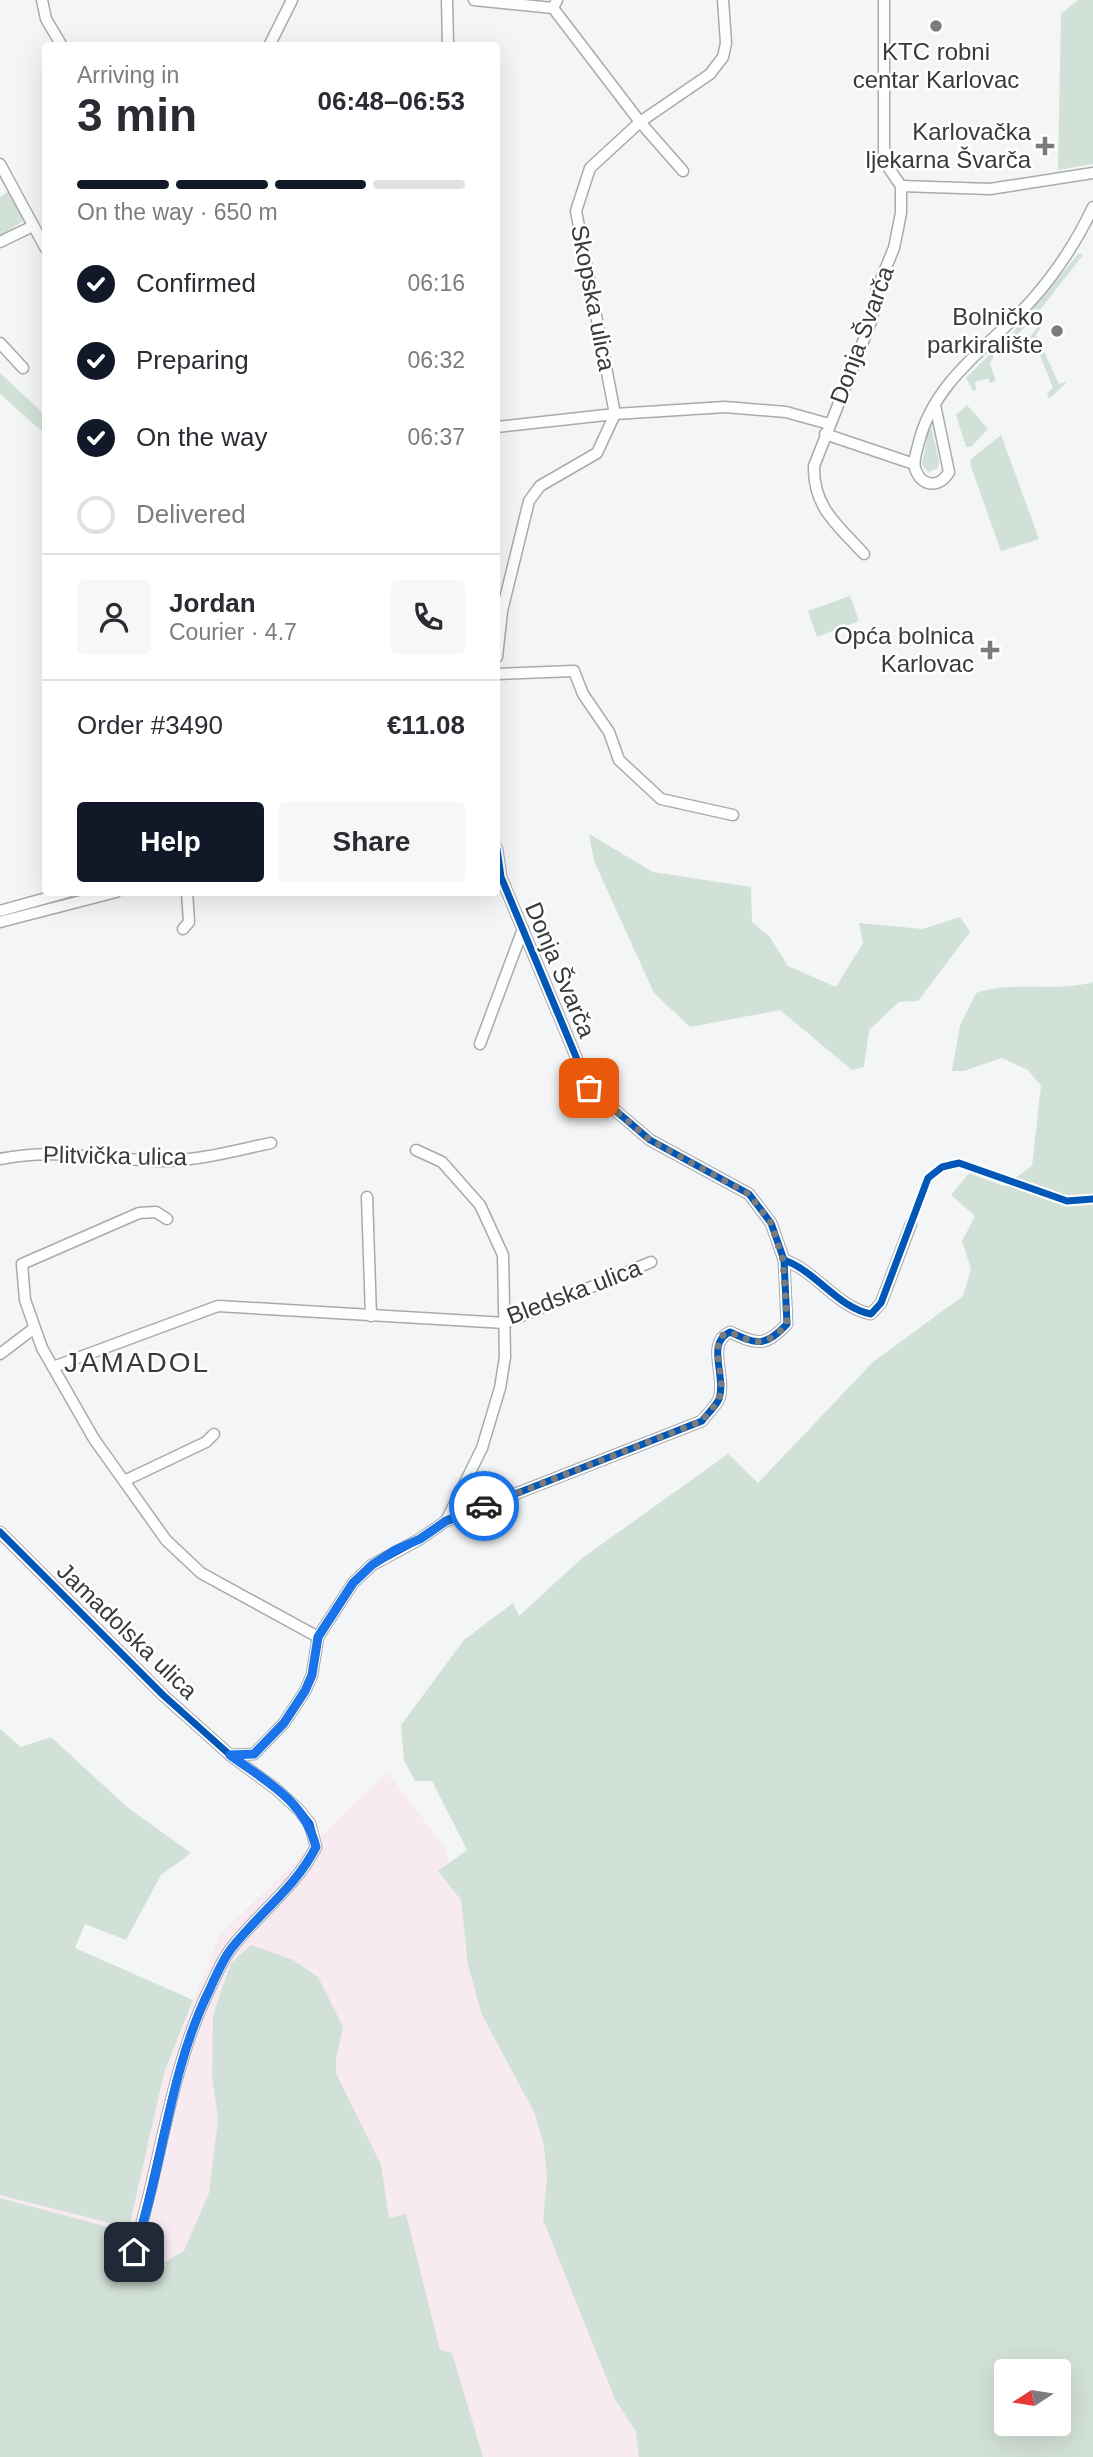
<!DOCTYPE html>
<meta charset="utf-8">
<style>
body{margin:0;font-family:Arial,sans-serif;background:#f7f7f7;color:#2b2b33;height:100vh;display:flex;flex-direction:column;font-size:26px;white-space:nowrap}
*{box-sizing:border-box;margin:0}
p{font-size:23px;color:#7c7c81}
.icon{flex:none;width:38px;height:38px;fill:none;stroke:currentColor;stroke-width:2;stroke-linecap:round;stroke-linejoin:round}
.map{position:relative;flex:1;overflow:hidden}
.panel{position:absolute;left:42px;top:42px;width:458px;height:854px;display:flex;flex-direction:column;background:#fff;border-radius:7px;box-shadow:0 7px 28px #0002}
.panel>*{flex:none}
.needle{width:46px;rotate:258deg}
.fabs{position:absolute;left:994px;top:2359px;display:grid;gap:14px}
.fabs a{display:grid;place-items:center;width:77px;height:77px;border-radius:7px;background:#fff;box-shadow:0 7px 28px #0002;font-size:35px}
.pin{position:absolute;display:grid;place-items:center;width:60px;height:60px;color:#fff;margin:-30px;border-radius:14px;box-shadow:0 4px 10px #0006}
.courier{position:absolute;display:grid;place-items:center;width:70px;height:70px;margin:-35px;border:5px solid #1a73e8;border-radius:50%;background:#fff;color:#222;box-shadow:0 2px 9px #0007}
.headline em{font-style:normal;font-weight:600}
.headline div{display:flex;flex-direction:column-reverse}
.headline{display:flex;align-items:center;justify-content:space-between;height:119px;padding:0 35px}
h1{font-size:46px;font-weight:600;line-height:52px}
.bar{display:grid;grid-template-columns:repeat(4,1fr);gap:10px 7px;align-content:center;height:84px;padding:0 35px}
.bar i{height:9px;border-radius:5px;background:#e1e1e2}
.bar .selected{background:#111827}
.bar p{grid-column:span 4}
.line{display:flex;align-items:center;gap:18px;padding:0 35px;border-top:2px solid #e1e1e2}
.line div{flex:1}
.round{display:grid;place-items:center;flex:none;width:74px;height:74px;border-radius:7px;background:#f7f7f7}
ol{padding:0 35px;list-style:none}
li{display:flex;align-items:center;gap:21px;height:77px}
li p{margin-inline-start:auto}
li .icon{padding:7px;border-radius:50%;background:#111827;color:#fff;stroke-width:4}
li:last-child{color:#7c7c81}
li i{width:38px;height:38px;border:4px solid #e1e1e2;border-radius:50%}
.action{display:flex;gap:14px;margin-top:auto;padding:14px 35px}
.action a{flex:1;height:80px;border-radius:7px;background:#111827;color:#fff;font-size:28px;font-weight:600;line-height:80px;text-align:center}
.action a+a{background:#f7f7f7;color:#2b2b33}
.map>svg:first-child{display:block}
.education{fill:#f7ebf1}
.green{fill:#d2e1d7;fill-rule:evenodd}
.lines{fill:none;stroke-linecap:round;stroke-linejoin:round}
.minor-casing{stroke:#a9aaab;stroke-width:13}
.minor{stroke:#fdfefe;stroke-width:10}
.cycleway-casing{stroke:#fff;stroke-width:11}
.cycleway{stroke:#0057b8;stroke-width:7}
.done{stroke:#7a7b7c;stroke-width:7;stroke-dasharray:0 12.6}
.route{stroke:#1a73e8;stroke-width:9}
.poi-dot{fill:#7a7b7c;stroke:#fff;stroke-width:2.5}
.labels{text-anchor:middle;stroke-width:5;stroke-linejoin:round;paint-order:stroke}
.poi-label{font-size:24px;fill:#393a3b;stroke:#fff;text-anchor:end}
.street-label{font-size:24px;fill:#393a3b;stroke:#fff}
.quarter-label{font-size:28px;letter-spacing:2px;fill:#393a3b;stroke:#fff}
</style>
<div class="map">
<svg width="1093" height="2457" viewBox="0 0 1093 2457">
<rect width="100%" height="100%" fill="#f3f5f6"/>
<path class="education" d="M 387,1772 L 444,1846 L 654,2457 L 0,2457 L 0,2191 L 129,2228 L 164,2073 L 219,1936 Z"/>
<g class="green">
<path d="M 1078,0 L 1093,0 L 1093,164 L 1058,170 L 1061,14 Z"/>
<path d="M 9,191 L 23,221 L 0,236 L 0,197 Z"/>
<path d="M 1079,253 L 1083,255 L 1036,315 L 1005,348 L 1001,347 Z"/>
<path d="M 1039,325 L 1041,328 L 1036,334 L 1059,384 L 1067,382 L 1049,399 L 1047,393 L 1053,388 L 1033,338 L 1027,341 Z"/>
<path d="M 990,354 L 994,356 L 990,363 L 996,381 L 990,383 L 988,378 L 975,382 L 976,390 L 973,391 L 966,378 Z"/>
<path d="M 0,373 L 45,415 L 45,434 L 0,394 Z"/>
<path d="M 967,405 L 988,429 L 971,447 L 966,447 L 956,415 Z"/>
<path d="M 930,422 L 939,460 L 938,468 L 928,472 L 922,464 Z"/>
<path d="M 1001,435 L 1039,539 L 1001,551 L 970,464 L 971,459 Z"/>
<path d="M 850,596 L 859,621 L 817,637 L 808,611 Z"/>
<path d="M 589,834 L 653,872 L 751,887 L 752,922 L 769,936 L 788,966 L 836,987 L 863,943 L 859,923 L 922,929 L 960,917 L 970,932 L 918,1001 L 899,1002 L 869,1030 L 864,1067 L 852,1070 L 780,1010 L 690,1027 L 654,993 L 594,861 Z"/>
<path d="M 1093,982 L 1093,2457 L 639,2457 L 636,2432 L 615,2399 L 543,2220 L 547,2178 L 544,2146 L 535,2114 L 482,2015 L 468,1965 L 461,1900 L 438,1871 L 467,1850 L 432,1781 L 415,1781 L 404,1760 L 401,1725 L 464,1640 L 513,1603 L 519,1616 L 581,1559 L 728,1454 L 758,1483 L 873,1362 L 963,1296 L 971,1269 L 962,1241 L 975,1216 L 951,1195 L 969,1173 L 1004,1186 L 1032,1166 L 1041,1086 L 1028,1070 L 1002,1058 L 964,1071 L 952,1071 L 960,1025 L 976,993 C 1014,980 1054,993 1093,982 ZM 1006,2371 L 1059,2371 L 1059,2424 L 1006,2424 Z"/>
<path d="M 0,1729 L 21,1747 L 51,1737 L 127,1807 L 191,1853 L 161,1875 L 126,1940 L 85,1924 L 75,1948 L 193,2000 L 164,2073 L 129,2228 L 0,2195 Z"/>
<path d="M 251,1945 L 293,1960 L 318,1977 L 343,2027 L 336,2058 L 336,2073 L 381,2165 L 389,2218 L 406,2214 L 440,2350 L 452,2353 L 483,2457 L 0,2457 L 0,2198 L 112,2228 L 163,2263 L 184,2251 L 209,2193 L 218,2119 L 212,2077 L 213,2015 L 231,1963 Z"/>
</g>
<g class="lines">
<g class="minor-casing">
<g id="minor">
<path d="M 42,0 L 46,19 L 62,46"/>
<path d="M 447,0 L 448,46"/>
<path d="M 474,0 L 553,8 L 557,0"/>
<path d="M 553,8 L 640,122 L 683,171"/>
<path d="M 269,46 L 292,0"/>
<path d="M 0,164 L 46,249"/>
<path d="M 901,186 L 990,189 L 1093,173"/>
<path d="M 0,242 L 33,226"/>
<path d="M 0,343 L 23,368"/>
<path d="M 935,405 L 949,472 C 940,488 921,488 915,468 C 913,460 917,450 919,442 C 934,380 991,345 1031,301 C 1056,273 1077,241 1093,207"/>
<path d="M 497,427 L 615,414 L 725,407 L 786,412 L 829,424"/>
<path d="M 825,434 L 914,464"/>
<path d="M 864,554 C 838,525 813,508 814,466 L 872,319 L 877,289 L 894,248 L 901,213 L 901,186 L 884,161 L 884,0"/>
<path d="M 497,657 L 502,611 L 529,501 L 540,486 L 597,453 L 615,414 L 576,211 L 590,168 L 640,122 L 710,74 L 723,57 L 726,43 L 723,0"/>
<path d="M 497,674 L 574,671 L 583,694 L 609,732 L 619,760 L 661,799 L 733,815"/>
<path d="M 0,911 L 68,892"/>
<path d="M 0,922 L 116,892"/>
<path d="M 183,929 L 189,922 L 187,892"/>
<path d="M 480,1044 L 523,929"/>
<path d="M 416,1150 L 442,1162 L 480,1205 L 503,1255 L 505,1357 L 500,1388 L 482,1448 L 446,1521"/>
<path d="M 0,1159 C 55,1147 110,1161 166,1161 C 201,1160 237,1150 271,1143"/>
<path d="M 367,1197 L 371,1316"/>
<path d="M 167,1219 L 156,1212 L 139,1213 L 22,1264 L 25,1300 L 42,1348 L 94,1439 L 166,1540 L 201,1573 L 318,1637"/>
<path d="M 784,1260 C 816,1271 838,1308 871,1314 L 881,1303 L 911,1224"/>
<path d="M 0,1354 L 33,1329"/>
<path d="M 53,1367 L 218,1306 L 505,1323 L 651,1262"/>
<path d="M 124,1481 L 206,1442 L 214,1434"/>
<path d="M 0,1532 L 163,1695 L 230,1755 L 276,1789 L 299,1810 L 310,1824 L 316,1847 C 296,1887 257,1914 230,1950 C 221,1962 215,1978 208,1992 C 167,2078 160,2175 129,2265"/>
<path d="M 230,1755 L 254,1754 L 284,1723 L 305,1691 L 312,1675 L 318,1637 L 353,1583 L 372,1565 L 420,1539 L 446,1521 L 702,1421 C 707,1414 716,1406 719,1399 C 727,1377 705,1343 730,1332 C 758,1345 765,1347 787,1324 L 784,1260 L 771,1223 L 749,1194 L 650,1140 L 589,1088 L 501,877 L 497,849"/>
</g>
</g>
<use href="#minor" class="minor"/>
<g class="cycleway-casing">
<g id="cycleway">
<path d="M 784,1260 C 816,1271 838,1308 871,1314 L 881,1303 L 928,1178 L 942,1167 L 959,1163 L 1067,1201 L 1093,1199"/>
<path d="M 0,1532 L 163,1695 L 230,1755 L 276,1789 L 299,1810 L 310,1824 L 316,1847 C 296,1887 257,1914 230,1950 C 221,1962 215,1978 208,1992 C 167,2078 160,2175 129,2265"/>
<path d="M 230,1755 L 254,1754 L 284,1723 L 305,1691 L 312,1675 L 318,1637 L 353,1583 L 372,1565 L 420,1539 L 446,1521 L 702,1421 C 707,1414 716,1406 719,1399 C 727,1377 705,1343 730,1332 C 758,1345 765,1347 787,1324 L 784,1260 L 771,1223 L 749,1194 L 650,1140 L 589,1088 L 501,877 L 497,849"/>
</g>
</g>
<use href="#cycleway" class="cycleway"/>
</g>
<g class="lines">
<path class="done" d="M 484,1506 L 702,1421 C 707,1414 716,1406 719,1398 C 726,1377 712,1355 721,1336 L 730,1332 C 758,1345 765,1347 787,1324 L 783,1260 L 771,1223 L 749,1194 L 650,1140 L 589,1088"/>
<path class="route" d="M 134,2252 C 164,2166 168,2074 209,1991 C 215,1978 222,1961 231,1949 C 258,1914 296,1887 316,1847 C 304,1800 267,1782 230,1755 L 254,1754 L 284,1723 L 305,1691 L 312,1675 L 318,1637 L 353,1583 L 372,1565 L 395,1550 L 420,1539 L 446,1521 L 484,1506"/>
</g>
<g class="poi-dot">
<circle cx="936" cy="26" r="7"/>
<path d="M1041.5 135.5h7v7h7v7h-7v7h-7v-7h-7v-7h7z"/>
<circle cx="1057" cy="331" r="7"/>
<path d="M986.5 639.5h7v7h7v7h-7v7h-7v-7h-7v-7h7z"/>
</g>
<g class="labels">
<g class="poi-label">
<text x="936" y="60" text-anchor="middle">KTC robni<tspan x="936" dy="28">centar Karlovac</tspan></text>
<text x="1031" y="140">Karlovačka<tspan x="1031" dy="28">ljekarna Švarča</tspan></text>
<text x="1043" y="325">Bolničko<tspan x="1043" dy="28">parkiralište</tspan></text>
<text x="974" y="644">Opća bolnica<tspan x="974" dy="28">Karlovac</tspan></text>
</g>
<g class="street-label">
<text transform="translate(593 298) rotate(79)" y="8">Skopska ulica</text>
<text transform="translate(862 335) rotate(-70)" y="8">Donja Švarča</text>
<text transform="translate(560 970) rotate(67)" y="8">Donja Švarča</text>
<text transform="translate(115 1156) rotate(1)" y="8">Plitvička ulica</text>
<text transform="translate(574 1292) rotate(-21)" y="8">Bledska ulica</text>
<text transform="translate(127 1631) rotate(44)" y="8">Jamadolska ulica</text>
</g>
<g class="quarter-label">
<text x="137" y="1372">JAMADOL</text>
</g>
</g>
</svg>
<div class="fabs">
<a><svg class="needle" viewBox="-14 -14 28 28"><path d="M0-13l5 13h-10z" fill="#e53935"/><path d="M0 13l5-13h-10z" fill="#7c7c81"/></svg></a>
</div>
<div class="pin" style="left:589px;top:1088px;background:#ea580c"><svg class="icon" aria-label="bag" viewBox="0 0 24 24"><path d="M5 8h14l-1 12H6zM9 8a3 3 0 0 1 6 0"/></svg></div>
<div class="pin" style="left:134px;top:2252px;background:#1f2937"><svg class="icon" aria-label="home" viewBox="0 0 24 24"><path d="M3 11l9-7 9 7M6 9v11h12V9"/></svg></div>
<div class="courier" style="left:484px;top:1506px"><svg class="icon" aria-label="car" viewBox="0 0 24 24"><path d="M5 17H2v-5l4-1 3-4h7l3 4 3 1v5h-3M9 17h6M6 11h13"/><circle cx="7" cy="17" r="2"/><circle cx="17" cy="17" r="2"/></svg></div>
<section class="panel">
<div class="headline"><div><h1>3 min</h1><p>Arriving in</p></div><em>06:48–06:53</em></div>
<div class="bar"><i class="selected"></i><i class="selected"></i><i class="selected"></i><i></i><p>On the way · 650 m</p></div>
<ol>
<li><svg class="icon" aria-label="check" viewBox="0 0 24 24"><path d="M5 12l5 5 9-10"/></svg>Confirmed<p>06:16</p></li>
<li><svg class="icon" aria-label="check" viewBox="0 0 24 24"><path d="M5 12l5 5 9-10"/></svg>Preparing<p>06:32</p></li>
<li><svg class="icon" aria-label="check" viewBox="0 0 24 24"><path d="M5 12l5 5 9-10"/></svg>On the way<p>06:37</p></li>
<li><i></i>Delivered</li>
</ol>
<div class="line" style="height:126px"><a class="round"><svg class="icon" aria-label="person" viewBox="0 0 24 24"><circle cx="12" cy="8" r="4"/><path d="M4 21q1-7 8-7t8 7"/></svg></a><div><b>Jordan</b><p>Courier · 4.7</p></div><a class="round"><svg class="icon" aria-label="phone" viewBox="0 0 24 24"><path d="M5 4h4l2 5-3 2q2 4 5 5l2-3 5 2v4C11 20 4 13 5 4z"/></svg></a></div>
<div class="line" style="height:91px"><div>Order #3490</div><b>€11.08</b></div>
<div class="action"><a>Help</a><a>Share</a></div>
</section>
</div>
